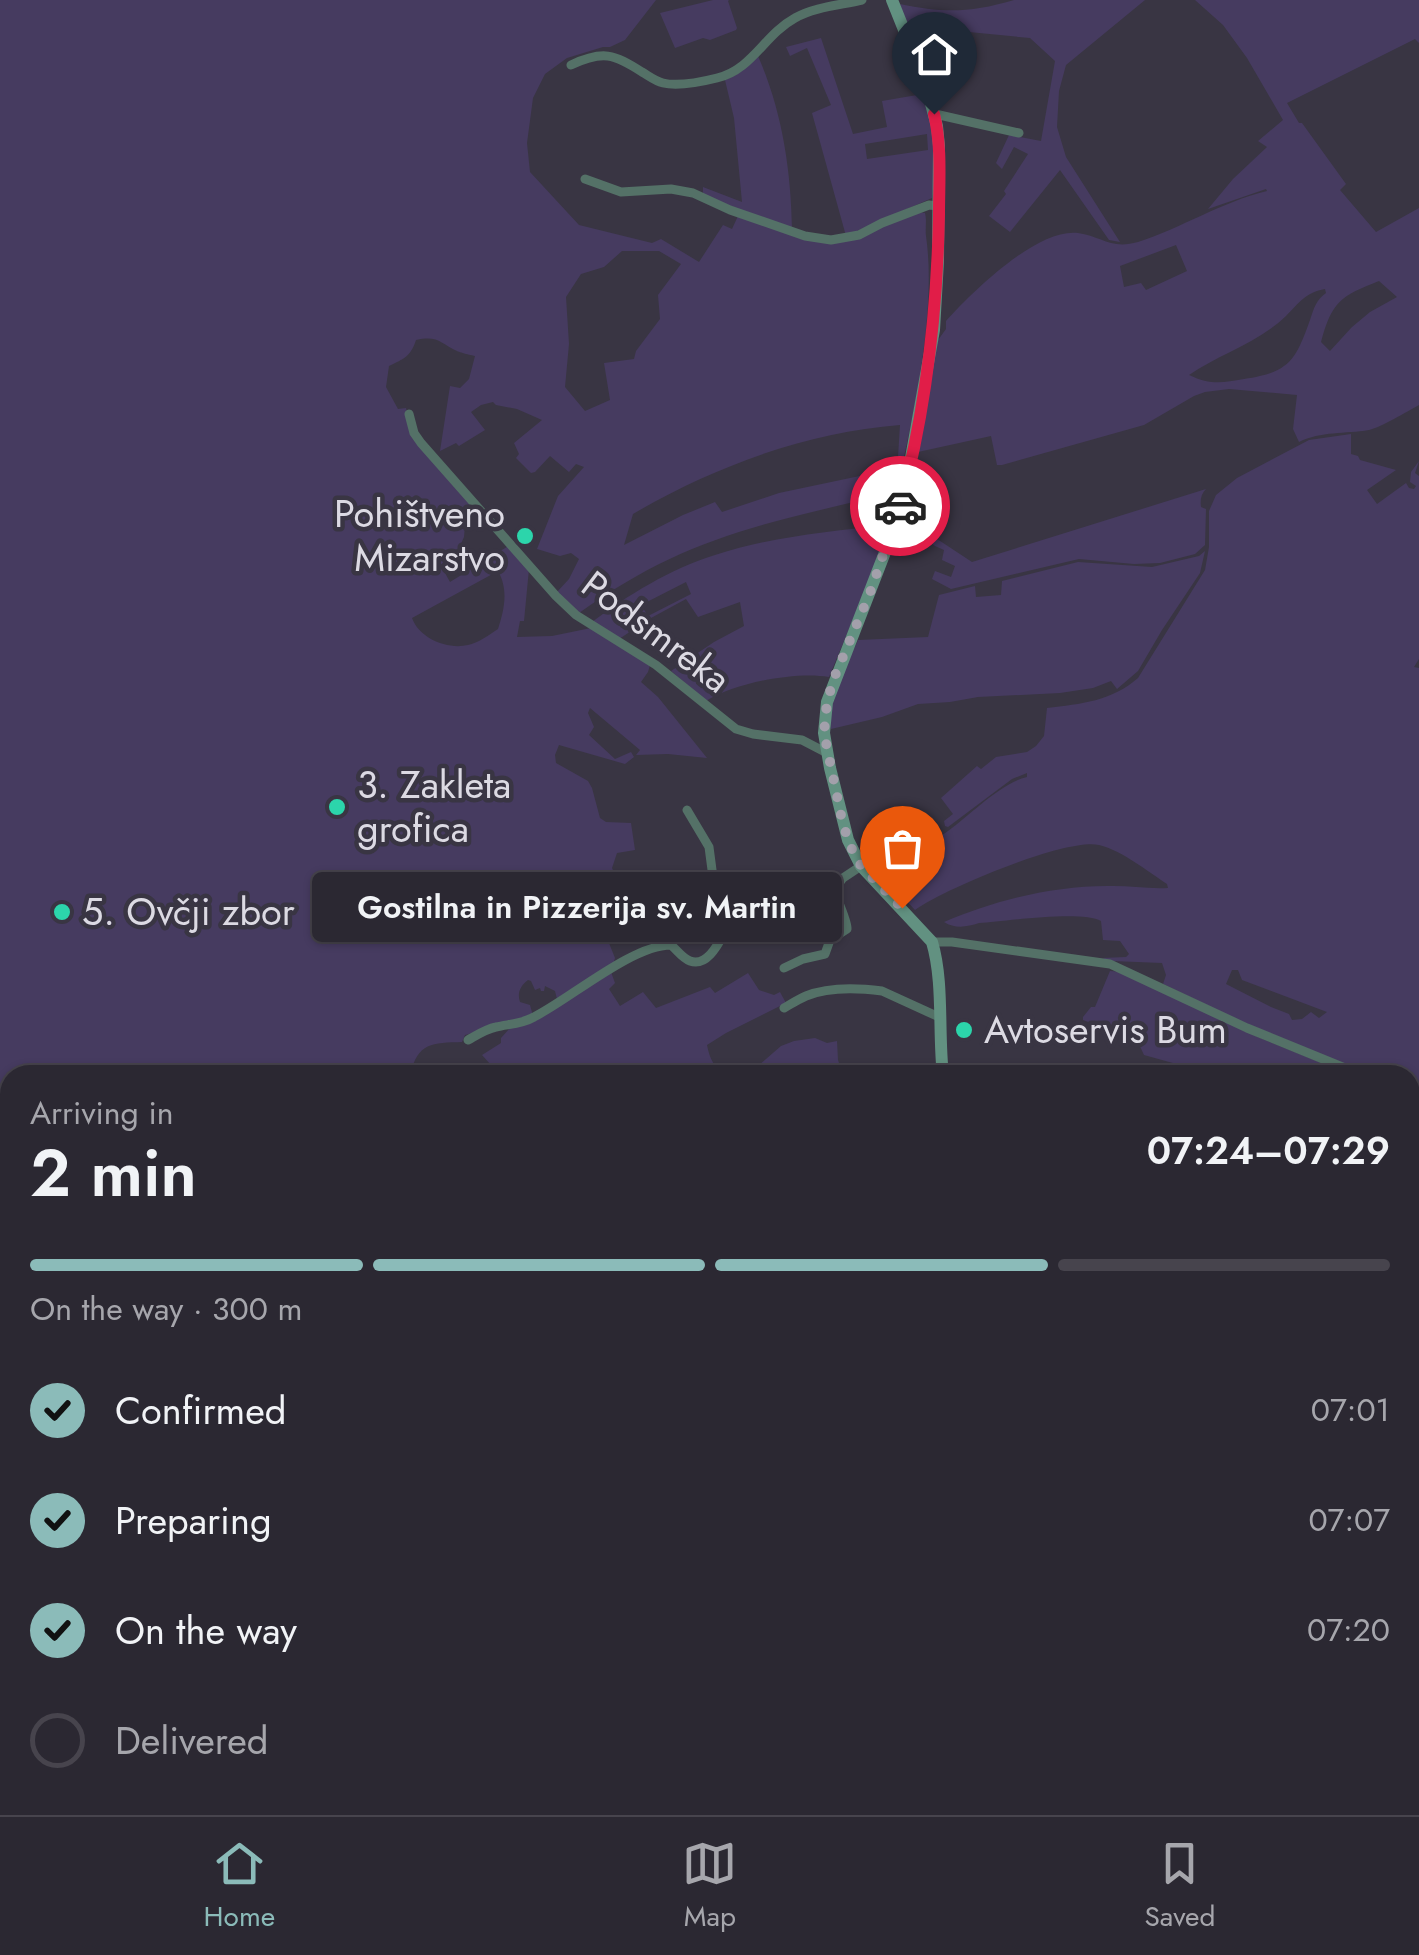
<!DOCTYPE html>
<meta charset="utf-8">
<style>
body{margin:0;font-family:Jost,sans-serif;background:#33303a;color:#f1f3f6;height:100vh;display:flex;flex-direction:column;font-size:38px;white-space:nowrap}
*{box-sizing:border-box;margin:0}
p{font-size:32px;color:#a6a6ac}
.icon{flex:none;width:55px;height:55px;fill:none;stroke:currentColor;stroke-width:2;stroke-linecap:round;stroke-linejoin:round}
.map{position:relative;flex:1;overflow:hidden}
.drawer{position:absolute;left:0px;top:1065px;width:1420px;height:750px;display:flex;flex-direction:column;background:#2b2832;border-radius:30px 30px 0 0;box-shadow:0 2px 8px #0004,0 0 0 2px #47444d}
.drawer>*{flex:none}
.pin{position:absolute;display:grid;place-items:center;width:85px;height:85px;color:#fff;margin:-102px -42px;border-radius:50% 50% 50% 0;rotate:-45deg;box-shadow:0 0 10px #0007}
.pin .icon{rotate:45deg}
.courier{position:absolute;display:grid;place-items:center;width:100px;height:100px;margin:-50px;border:8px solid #e11d48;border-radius:50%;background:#fff;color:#222;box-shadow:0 2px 12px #0007}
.bubble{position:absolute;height:70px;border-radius:10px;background:#2b2832;box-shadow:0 2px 8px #0004,0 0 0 2px #47444d;font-size:32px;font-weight:600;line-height:70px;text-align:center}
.headline em{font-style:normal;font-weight:600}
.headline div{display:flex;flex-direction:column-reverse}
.headline{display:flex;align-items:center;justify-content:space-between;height:170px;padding:0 30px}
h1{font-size:65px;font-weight:600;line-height:75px}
.bar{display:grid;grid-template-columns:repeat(4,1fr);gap:15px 10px;align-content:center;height:120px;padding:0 30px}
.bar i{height:12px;border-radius:8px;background:#47444d}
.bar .selected{background:#8bbbb9}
.bar p{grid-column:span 4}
ol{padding:0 30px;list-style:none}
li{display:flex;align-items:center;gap:30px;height:110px}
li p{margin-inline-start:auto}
li .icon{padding:10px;border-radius:50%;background:#8bbbb9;color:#111;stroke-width:4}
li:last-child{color:#a6a6ac}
li i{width:55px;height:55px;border:5px solid #47444d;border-radius:50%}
.tabs{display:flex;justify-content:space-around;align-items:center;height:140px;border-top:2px solid #47444d;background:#2b2832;font-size:28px;color:#a6a6ac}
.tabs a{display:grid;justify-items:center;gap:5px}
.tabs .selected{color:#8bbbb9}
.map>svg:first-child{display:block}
.green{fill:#463b60;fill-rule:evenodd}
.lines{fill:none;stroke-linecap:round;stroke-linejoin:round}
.stream{stroke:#594d6f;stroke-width:2.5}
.street{stroke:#547167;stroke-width:9}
.secondary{stroke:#629181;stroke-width:12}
.done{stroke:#a3a0ab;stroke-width:10;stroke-dasharray:0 18}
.route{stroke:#e11d48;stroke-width:12}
.poi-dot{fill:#2cd5ab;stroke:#393543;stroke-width:4}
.labels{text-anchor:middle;stroke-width:9;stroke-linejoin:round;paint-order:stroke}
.poi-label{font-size:38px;fill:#dcdae3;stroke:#393543;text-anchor:start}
.street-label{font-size:38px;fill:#dcdae3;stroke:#393543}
</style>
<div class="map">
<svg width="1419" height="1815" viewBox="0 0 1419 1815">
<rect width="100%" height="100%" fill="#393543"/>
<g class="green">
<path d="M 0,0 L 656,0 L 625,40 L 610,47 L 603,47 L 567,58 L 545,74 L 533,98 L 527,143 L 530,172 L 579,225 L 652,243 L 661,239 L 699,262 L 723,225 L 732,229 L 738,216 L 824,242 L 918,212 L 925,213 C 927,221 925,228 926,236 C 937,312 913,420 895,496 C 864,498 834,507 804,514 C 714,536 655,559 579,613 L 557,592 L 569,579 L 579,559 L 571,553 L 560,556 L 537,549 L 558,496 L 584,467 L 576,464 L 569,472 L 550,456 L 535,472 L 531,473 L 516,458 L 519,454 L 514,443 L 542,420 L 517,409 L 496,405 L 493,402 L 481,405 L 471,412 L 485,430 L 459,446 L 456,443 L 440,451 L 450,386 L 460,388 L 469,379 L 475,356 C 474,356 458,352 457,351 C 440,343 438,335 416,340 C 411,356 404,359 389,366 L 386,387 L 398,409 L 406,408 L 412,433 L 486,522 L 465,525 L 464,537 L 455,557 L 461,563 L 445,573 L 450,582 L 510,545 L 529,569 L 524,621 L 520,621 L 517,637 L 552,636 L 591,628 L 650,665 L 648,672 L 641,682 L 658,697 L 707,758 L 668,754 L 636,755 L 640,750 L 590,708 L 588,713 L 594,727 L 589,735 L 615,759 L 631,752 L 634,757 L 625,764 L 559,745 L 555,755 L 556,763 L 588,781 L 592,788 L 600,818 L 606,822 L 631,823 L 635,850 L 617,853 L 612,868 L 620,885 L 622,903 L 630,907 L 631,916 L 603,928 L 615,958 L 613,965 L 557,999 L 555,991 L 545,986 L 544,991 L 541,991 L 540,988 L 535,990 L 531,981 L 528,980 C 520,986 517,993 520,1002 L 530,1005 L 533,1016 L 465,1035 L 462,1042 C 432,1043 418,1042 410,1075 L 10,1075 L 10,1805 L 1040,1805 L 1044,1815 L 0,1815 ZM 622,251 L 659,251 L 681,264 L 658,295 L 660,319 L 636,351 L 634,359 L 604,363 L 610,400 L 585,411 L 565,387 L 569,344 L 566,297 L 581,274 L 604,267 ZM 900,425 L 898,457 L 888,459 L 888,470 L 779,493 L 722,512 L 715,502 L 683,515 L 624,545 L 633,514 C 713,467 807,432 900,425 ZM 498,571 C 509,590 504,610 498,629 C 489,635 478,643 468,645 C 447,650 419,638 412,618 Z"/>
<path d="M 713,0 L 729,0 L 728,1 L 737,28 L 736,30 L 710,40 L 703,38 L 675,48 L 660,13 Z"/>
<path d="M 1014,0 L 1145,0 L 1066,65 L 1059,91 L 1057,127 L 1066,157 L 1120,242 L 1109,240 L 1060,170 L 1010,232 L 989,216 L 1006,194 L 1004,191 L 1028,154 L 1014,147 L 1002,169 L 996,163 L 1009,135 L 1041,141 L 1055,61 L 1030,38 L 907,26 L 900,4 C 943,13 970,13 1014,0 Z"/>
<path d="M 1195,0 L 1419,0 L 1419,43 L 1415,39 L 1287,103 L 1299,123 L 1302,123 L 1346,184 L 1340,190 L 1376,232 L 1419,208 L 1419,405 C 1406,412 1382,427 1369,430 C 1345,434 1321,431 1299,442 L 1293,429 L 1297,395 L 1229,389 L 1205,392 L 1194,396 L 1144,425 L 1002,465 L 997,465 L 991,436 L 918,452 L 938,340 L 946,329 L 946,321 C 972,292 1037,228 1078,233 C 1101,236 1111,250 1138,242 C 1182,228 1221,202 1267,191 L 1266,189 L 1208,209 L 1233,179 L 1267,147 L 1258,141 L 1283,120 L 1247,58 L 1223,25 ZM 1176,245 L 1187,271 L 1146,290 L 1141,283 L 1124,287 L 1120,266 ZM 1379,281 L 1397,297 L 1370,312 L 1352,327 L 1330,351 L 1321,342 C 1332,301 1341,296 1379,281 ZM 1325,289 L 1326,293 C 1316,300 1314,308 1310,320 C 1295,362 1289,372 1244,379 C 1222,383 1210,385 1189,375 C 1219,354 1258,343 1286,316 C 1299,303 1306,292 1325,289 Z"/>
<path d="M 821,38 L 853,134 L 887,127 L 882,101 L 917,95 C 939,113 936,171 932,198 L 846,236 L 812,113 L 831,105 L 807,48 L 790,56 L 786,47 ZM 927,134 L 928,150 L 867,159 L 865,144 Z"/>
<path d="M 758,56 C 782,111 791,169 792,230 L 703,198 L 703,187 L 742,202 L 734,118 L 725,80 L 739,73 Z"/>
<path d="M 1351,434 L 1351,454 L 1358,456 L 1360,460 L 1396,470 L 1367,490 L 1377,504 L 1406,483 L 1409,488 L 1414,489 L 1416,486 L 1410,482 L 1411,472 L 1419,461 L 1415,473 L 1419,476 L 1419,659 L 1414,667 L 1419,668 L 1419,1092 L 1410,1089 L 1410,1075 L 1372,1075 L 1238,1020 L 1163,984 L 1166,975 L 1162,963 L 1112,961 L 1102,958 L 1126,957 L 1129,954 L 1120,941 L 1103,940 L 1101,921 C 1082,910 1006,921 979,923 C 967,927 955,929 944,922 C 996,900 1055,885 1113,886 C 1131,886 1149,889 1168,888 L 1167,884 C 1147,871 1123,851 1099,845 C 1065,838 944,889 915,910 L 902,896 L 883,882 L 883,877 C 901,858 926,847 948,831 C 970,815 1001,783 1027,777 L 1027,773 L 1012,779 L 948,827 L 945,826 L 944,821 L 953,814 L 941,798 L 977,766 L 981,769 L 996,757 L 1027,752 L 1036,746 L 1044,736 L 1047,708 C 1081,704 1112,701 1138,678 L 1205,570 L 1209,547 L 1209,511 L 1216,495 L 1237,478 L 1309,440 ZM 1232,970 L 1238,970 L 1242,980 L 1327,1012 L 1319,1018 L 1311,1012 L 1302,1019 L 1292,1020 L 1289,1014 L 1271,1007 L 1226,984 Z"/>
<path d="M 916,483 L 928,533 L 972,562 L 1206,489 C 1201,494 1200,500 1201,507 L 1206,509 L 1205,545 L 1195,554 L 1160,563 L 1134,564 L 1079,559 L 951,589 L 932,579 L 935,571 L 951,577 L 955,566 L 942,560 L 944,550 L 935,546 L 922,536 L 901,530 L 912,485 Z"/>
<path d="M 884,525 L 888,527 L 872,574 L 829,677 C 796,671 734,683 706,701 L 671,671 L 714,642 L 744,626 L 740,602 L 698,617 L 686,599 L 651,618 L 619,639 L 592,622 C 628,595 670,569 715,555 C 770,537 827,532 884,525 ZM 686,582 L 691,594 L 648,616 L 641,605 Z"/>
<path d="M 1205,551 L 1200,573 L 1162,630 L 1138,671 L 1117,689 L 1111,681 L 1093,688 L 1060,693 L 978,697 L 950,702 L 918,704 L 882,717 L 831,729 C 827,699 846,667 858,640 L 928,637 L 939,595 L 975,586 L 976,597 L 1001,595 L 1002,581 L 1078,562 L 1152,567 L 1199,556 Z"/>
<path d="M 1110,971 L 1124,972 L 1258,1037 L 1351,1075 L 1219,1075 L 1185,1069 L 1180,1065 L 1144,1055 L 1137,1040 L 1083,1020 L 1083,1017 L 1091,1007 L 1095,1007 Z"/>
<path d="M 611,972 L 615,983 L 609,989 L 620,1006 L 643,992 L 656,1008 L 710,987 L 715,993 L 748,973 L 759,990 L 774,995 L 780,992 L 786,1003 L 726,1033 L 707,1045 C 710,1060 714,1067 726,1075 L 471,1075 L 491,1065 L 482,1055 L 501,1043 L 501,1038 L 511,1027 Z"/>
<path d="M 815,1038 L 827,1043 L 837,1041 L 838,1060 L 843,1075 L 728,1075 L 759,1065 L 781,1046 L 794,1041 Z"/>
<path d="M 1410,1097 L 1419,1100 L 1419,1380 L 1410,1380 Z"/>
<path d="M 1410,1480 L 1419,1483 L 1419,1589 L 1410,1589 Z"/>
<path d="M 1410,1724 L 1419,1732 L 1419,1815 L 1202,1815 L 1203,1805 L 1410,1805 L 1410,1758 L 1417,1758 Z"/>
</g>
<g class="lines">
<g class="stream">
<path d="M 0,1349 L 10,1355"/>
<path d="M 250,1805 L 253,1815"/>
</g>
<g class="street">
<path d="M 571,65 C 603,50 614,54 642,72 C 649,76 655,81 663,83 C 679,87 701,82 717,78 C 752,70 764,35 795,18 C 814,7 841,5 862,0"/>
<path d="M 935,114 L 1019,133"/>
<path d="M 585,179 L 621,192 L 671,189 L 693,193 L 730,210 L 805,236 L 831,240 L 859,235 L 882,223 L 929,205 L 939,206"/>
<path d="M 409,414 L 414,433 L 421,443 L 556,596 L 576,615 L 656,665 L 736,729 L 753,734 L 802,740 L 827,753"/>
<path d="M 687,810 L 709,847 L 717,908 L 729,925 L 738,927 L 755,926 L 809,909 L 826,900 L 843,878 L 861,866"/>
<path d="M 932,942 L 952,942 L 1110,964 L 1247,1028 L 1362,1075"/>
<path d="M 784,968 L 803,959 L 825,954 L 830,940 L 847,929 C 848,922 837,901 835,891"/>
<path d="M 784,1008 C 791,1004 799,999 806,996 C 828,987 859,988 882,991 L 939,1017"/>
<path d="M 468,1040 C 477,1035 486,1029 496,1027 C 509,1024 522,1024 534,1017 C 570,999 632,945 671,945 C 677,950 682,958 690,961 C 709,968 721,938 729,925"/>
<path d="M 1410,1093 L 1419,1096"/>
</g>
<g class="secondary">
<path d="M 892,0 L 925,82 L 937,126 L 939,146 L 938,261 L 934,330 L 907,480 L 894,529 L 827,702 L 824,733 L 830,768 L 848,840 L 861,866 L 932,942 C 944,982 938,1033 943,1075"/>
<path d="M 1088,1805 L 1091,1815"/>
</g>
</g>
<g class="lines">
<path class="done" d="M 900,506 L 870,593 L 834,678 L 827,702 L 824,733 L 843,825 L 853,852 L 861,866 L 902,908"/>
<path class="route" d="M 900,506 C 926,411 937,313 939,215 C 939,181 942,147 934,114"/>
</g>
<g class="poi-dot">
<circle cx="525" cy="536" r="10"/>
<circle cx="337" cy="807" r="10"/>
<circle cx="62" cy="912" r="10"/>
<circle cx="964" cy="1030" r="10"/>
</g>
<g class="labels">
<g class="poi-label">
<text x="505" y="527" text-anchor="end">Pohištveno<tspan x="505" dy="44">Mizarstvo</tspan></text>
<text x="357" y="798">3. Zakleta<tspan x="357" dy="44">grofica</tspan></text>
<text x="82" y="925">5. Ovčji zbor</text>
<text x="984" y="1043">Avtoservis Bum</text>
</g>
<g class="street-label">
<text transform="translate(656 632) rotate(37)" y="13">Podsmreka</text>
</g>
</g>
</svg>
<div class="pin" style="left:902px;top:908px;background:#ea580c"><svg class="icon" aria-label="bag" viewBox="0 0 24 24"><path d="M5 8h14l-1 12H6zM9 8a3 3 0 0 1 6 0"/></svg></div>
<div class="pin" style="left:934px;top:114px;background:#1f2937"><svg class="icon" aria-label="home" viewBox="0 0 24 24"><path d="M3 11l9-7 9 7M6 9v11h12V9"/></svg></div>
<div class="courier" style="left:900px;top:506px"><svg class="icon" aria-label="car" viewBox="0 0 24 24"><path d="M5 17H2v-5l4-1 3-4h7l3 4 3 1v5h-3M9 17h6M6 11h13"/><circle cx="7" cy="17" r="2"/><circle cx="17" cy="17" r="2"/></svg></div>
<div class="bubble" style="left:312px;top:872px;width:530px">Gostilna in Pizzerija sv. Martin</div>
<section class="drawer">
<div class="headline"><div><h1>2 min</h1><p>Arriving in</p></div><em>07:24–07:29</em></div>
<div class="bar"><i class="selected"></i><i class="selected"></i><i class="selected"></i><i></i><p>On the way · 300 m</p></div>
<ol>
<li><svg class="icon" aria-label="check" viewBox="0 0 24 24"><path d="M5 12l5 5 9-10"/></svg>Confirmed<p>07:01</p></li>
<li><svg class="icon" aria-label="check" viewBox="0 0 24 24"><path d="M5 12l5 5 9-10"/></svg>Preparing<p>07:07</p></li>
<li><svg class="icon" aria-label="check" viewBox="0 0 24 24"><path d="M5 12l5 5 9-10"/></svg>On the way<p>07:20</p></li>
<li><i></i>Delivered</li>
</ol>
</section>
</div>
<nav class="tabs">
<a class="selected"><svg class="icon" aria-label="home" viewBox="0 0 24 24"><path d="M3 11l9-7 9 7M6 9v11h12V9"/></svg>Home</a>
<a><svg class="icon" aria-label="map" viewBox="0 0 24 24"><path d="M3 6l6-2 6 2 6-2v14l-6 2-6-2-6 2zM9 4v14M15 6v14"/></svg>Map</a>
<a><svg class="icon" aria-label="saved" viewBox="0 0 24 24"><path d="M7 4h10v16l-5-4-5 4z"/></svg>Saved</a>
</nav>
